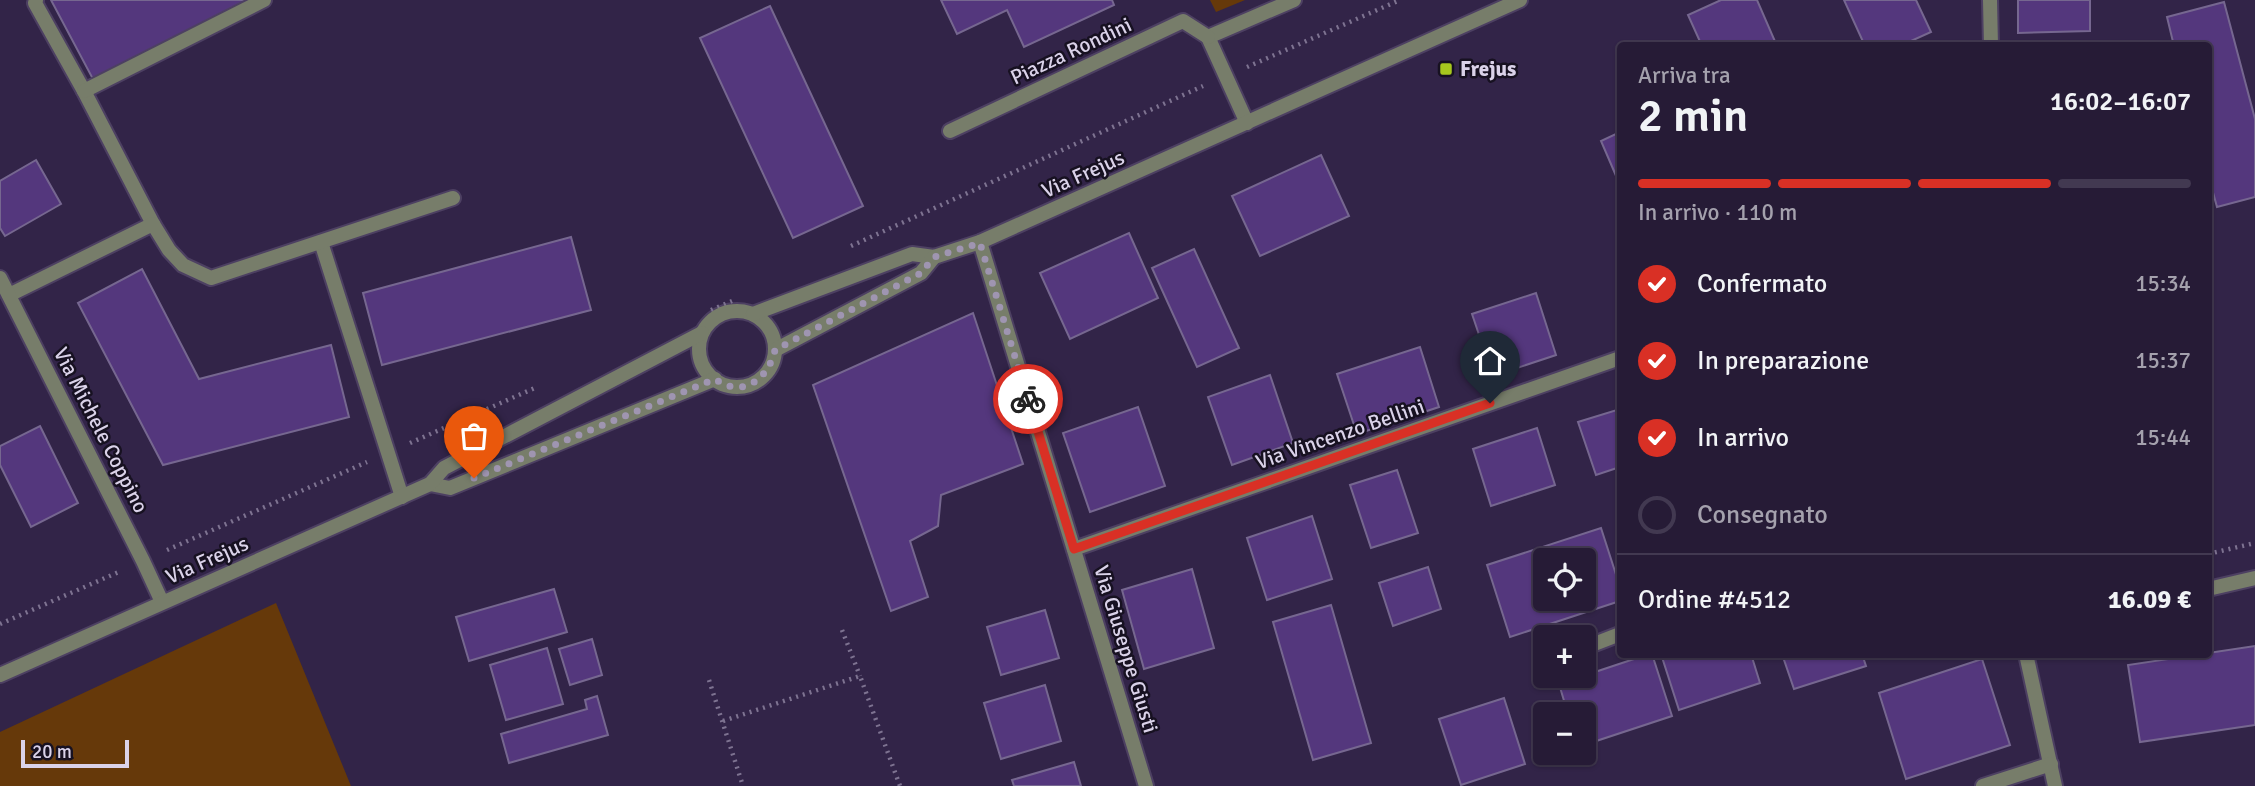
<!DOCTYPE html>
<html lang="it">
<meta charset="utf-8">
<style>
body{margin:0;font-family:Signika,sans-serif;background:#322842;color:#f1f3f6;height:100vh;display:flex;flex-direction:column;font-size:26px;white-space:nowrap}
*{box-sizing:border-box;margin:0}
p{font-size:23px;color:#a4a1ad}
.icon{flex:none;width:38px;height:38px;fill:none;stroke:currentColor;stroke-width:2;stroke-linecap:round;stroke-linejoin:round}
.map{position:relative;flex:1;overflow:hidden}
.sheet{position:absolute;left:1617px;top:42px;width:595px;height:616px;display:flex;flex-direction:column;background:#261b36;border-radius:7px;box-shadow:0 2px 5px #0004,0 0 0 2px #423951}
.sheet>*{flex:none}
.controls{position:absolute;left:1533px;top:548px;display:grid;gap:14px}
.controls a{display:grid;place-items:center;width:63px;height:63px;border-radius:7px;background:#261b36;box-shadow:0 2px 5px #0004,0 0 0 2px #423951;font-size:35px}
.scale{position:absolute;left:21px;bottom:18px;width:108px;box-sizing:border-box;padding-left:7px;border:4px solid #dad2e9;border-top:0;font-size:19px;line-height:24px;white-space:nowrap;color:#dad2e9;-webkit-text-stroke:5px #171121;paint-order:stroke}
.pin{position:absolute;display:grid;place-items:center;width:60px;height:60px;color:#fff;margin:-72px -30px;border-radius:50% 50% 50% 0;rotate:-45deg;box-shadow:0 0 7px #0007}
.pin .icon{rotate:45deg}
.courier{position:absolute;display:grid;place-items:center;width:70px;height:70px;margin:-35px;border:5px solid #d93025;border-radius:50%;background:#fff;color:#222;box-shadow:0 2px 9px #0007}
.overview em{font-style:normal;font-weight:600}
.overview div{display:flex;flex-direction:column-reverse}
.overview{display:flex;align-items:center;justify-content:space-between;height:119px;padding:0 21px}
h1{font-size:46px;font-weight:600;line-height:52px}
.bar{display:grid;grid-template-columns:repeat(4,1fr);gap:10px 7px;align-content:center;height:84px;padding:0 21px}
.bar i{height:9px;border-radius:5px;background:#423951}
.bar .active{background:#d93025}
.bar p{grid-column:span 4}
.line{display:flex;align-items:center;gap:18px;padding:0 21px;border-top:2px solid #423951}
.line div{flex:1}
ol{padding:0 21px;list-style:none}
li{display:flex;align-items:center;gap:21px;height:77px}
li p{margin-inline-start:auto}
li .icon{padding:7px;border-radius:50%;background:#d93025;color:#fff;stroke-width:4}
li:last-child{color:#a4a1ad}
li i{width:38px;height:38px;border:4px solid #423951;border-radius:50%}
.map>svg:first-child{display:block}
.green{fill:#66390a}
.building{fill:#54377d;stroke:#766790;stroke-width:2;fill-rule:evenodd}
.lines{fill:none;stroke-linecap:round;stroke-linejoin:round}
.service-casing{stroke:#4d4062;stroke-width:18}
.minor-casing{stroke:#4d4062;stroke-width:18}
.tertiary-casing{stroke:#4d4062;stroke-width:18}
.path{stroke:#7e7391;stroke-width:4.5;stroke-dasharray:2 5;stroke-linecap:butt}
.service{stroke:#777d6a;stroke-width:14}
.minor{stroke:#777d6a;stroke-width:14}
.tertiary{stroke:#777d6a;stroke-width:14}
.done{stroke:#9f95b1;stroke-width:7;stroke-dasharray:0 12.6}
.route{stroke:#d93025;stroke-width:9}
.poi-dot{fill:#a7c71e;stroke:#171121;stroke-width:2.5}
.labels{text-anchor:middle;stroke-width:5;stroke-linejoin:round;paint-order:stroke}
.street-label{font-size:21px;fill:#dad2e9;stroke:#171121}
.poi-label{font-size:21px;font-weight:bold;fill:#dad2e9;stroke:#171121;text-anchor:start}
</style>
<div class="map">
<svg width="2255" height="786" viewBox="0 0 2255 786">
<rect width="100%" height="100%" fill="#322448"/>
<g class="green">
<path d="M 1210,0 L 1245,0 L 1216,12 Z"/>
<path d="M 276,603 L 351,786 L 0,786 L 0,732 Z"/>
</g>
<g class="building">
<path d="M 51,0 L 250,0 L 94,81 Z"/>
<path d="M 941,0 L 1112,0 L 1114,5 L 1024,47 L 1007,10 L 957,34 Z"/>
<path d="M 1721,0 L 1757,0 L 1777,46 L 1702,46 L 1688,15 Z"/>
<path d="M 1844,0 L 1916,0 L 1931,32 L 1900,46 L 1865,46 Z"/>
<path d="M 2018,0 L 2090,0 L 2090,31 L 2018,33 Z"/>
<path d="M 2224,2 L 2255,119 L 2255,197 L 2217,207 L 2208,174 L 2208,46 L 2174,46 L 2167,17 Z"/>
<path d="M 770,6 L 863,206 L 793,238 L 700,38 Z"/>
<path d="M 1620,132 L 1620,185 L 1601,141 Z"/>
<path d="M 1321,155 L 1349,216 L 1260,256 L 1232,196 Z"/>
<path d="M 36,160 L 61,204 L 5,236 L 0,228 L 0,181 Z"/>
<path d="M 1129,233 L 1158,298 L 1070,339 L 1040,273 Z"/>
<path d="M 571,237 L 591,310 L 382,365 L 363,293 Z"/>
<path d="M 1194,249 L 1239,348 L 1197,367 L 1152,268 Z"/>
<path d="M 142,269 L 199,379 L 331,345 L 349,417 L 163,465 L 78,303 Z"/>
<path d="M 1536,293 L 1556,355 L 1493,376 L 1472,314 Z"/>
<path d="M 973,313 L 1023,464 L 941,495 L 938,526 L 910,541 L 928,597 L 891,611 L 813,385 Z"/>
<path d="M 1420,347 L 1439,407 L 1357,434 L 1337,374 Z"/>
<path d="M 1270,375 L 1293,443 L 1232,465 L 1208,397 Z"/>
<path d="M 1138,407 L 1165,486 L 1090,512 L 1063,433 Z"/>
<path d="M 1620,409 L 1620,467 L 1596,475 L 1578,422 Z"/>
<path d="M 40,426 L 78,503 L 31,527 L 0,465 L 0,446 Z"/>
<path d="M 1537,428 L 1555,485 L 1491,506 L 1473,449 Z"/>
<path d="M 1397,470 L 1418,533 L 1371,548 L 1350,485 Z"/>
<path d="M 1312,516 L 1332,579 L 1267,600 L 1247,538 Z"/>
<path d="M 1601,528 L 1620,587 L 1620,601 L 1510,637 L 1487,565 ZM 1545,560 L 1584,560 L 1584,598 L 1545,598 Z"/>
<path d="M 1428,567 L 1441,609 L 1393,626 L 1379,583 Z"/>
<path d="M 1192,569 L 1214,648 L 1144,669 L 1122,590 Z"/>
<path d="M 554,589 L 567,632 L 469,661 L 456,617 Z"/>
<path d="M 1331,605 L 1371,743 L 1313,760 L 1273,622 Z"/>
<path d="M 1045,610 L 1059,658 L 1001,675 L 987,627 Z"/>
<path d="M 592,639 L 602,675 L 570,685 L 559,649 Z"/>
<path d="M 2255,646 L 2255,725 L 2140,742 L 2128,665 Z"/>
<path d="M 547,648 L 563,704 L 506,720 L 490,665 Z"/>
<path d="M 1649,654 L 1652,654 L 1672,716 L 1584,745 L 1584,714 L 1568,714 L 1559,684 Z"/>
<path d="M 1661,654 L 1751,654 L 1760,683 L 1679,710 Z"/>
<path d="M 1782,654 L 1862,654 L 1866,666 L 1794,689 Z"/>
<path d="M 1982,659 L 2010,745 L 1906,779 L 1879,693 Z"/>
<path d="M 1045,685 L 1061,741 L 1001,759 L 984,703 Z"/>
<path d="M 597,696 L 608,735 L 509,763 L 501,734 L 587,709 L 585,700 Z"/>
<path d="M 1504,698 L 1525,764 L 1461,785 L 1439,719 Z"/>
<path d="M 1074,762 L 1081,786 L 1014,786 L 1012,780 Z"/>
</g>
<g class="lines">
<g class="service-casing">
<g id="service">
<path d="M 36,0 L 35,3 L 84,91 L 153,224"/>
<path d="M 84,91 L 264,0"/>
<path d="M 321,242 L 402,497"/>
<path d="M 9,295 L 153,224 L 169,250 L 183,265 L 211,278 L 453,198"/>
</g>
</g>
<g class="minor-casing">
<g id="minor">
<path d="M 1990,0 L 1991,46"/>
<path d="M 1208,37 L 1247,123"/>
<path d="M 1208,37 L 1294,0"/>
<path d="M 950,131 L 1183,21 L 1208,37"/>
<path d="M 980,242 L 1146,786"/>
<path d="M 0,278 L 143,561 L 162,602"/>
<path d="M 1074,549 L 1620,358"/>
<path d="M 2208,589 L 2255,578"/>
<path d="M 1584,648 L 1620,634"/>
<path d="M 2026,654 L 2055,786"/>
<path d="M 1983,786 L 2051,764"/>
</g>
</g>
<g class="tertiary-casing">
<g id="tertiary">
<circle cx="737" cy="349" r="38"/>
<path d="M 753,314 L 912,254 L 934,257 L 980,242 L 1520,0"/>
<path d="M 775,350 L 921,273 L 934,257"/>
<path d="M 430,484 L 450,488 L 715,379"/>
<path d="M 0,675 L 430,484 L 444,468 L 702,333"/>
</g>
</g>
<g class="path">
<path d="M 1247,67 L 1400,0"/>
<path d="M 851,246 L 1203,86"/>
<path d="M 711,310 L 732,301"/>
<path d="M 410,443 L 537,387"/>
<path d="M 167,550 L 367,462"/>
<path d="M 2208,554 L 2255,543"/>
<path d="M 0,624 L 121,571"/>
<path d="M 842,630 L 860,676"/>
<path d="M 709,680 L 743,786"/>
<path d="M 723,721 L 860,676 L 900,786"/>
</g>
<use href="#service" class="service"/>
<use href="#minor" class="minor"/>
<use href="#tertiary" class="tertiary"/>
</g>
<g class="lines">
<path class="done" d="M 474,478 L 715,379 C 743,399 768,379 775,350 L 921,273 L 934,257 L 980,243 L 1028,399"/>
<path class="route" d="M 1028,399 L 1074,549 L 1490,403"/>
</g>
<rect class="poi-dot" x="1439" y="62" width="14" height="14" rx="3.5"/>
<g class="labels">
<g class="street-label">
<text transform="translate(1071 51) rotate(-25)" y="7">Piazza Rondini</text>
<text transform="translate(1083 174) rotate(-24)" y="7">Via Frejus</text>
<text transform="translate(101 430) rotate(63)" y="7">Via Michele Coppino</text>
<text transform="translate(1340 434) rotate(-19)" y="7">Via Vincenzo Bellini</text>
<text transform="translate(207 560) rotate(-24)" y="7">Via Frejus</text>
<text transform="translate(1126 649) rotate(73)" y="7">Via Giuseppe Giusti</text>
</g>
<g class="poi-label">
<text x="1460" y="76">Frejus</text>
</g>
</g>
</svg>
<div class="controls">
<a><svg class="icon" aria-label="locate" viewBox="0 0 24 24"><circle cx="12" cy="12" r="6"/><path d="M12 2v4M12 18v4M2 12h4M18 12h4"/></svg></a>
<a>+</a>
<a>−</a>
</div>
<div class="scale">20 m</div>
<div class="pin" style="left:474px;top:478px;background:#ea580c"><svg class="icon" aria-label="bag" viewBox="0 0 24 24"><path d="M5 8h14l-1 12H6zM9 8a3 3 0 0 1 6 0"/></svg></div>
<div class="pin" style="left:1490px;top:403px;background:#1f2937"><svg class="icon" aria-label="home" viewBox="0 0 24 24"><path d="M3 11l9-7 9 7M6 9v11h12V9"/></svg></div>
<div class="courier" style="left:1028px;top:399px"><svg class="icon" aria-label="bike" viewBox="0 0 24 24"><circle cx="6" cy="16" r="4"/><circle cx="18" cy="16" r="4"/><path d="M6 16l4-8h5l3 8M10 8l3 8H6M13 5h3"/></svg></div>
<section class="sheet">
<div class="overview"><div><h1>2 min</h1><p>Arriva tra</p></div><em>16:02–16:07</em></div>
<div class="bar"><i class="active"></i><i class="active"></i><i class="active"></i><i></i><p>In arrivo · 110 m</p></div>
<ol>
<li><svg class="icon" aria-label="check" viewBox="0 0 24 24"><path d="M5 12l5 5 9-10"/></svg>Confermato<p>15:34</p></li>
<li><svg class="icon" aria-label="check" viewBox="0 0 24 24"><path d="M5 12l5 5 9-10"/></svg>In preparazione<p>15:37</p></li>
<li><svg class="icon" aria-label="check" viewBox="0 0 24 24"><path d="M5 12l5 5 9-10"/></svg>In arrivo<p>15:44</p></li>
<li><i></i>Consegnato</li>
</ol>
<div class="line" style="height:91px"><div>Ordine #4512</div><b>16.09 €</b></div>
</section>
</div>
